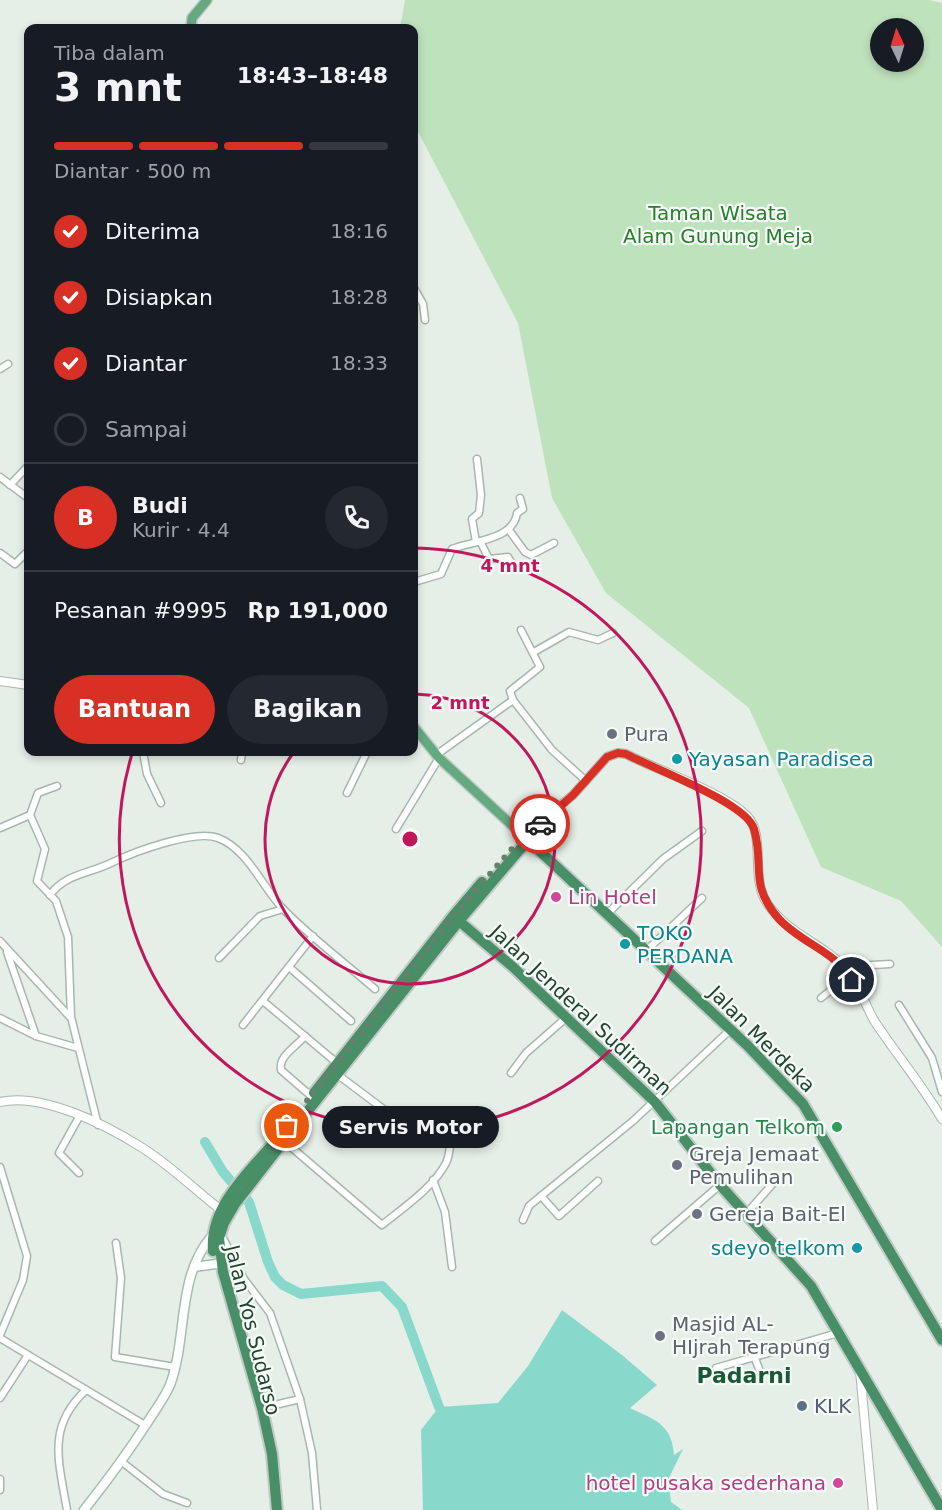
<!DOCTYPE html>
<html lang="id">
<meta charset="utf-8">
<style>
body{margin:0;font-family:"DejaVu Sans",sans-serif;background:#242831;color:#f1f3f6;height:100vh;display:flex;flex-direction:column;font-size:22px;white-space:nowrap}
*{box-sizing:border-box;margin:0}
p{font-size:20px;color:#9ea1a6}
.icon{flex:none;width:33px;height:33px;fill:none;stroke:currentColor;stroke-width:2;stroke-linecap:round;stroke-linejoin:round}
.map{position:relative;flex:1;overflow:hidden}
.side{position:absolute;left:24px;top:24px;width:394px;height:732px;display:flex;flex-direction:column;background:#171b24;border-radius:12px;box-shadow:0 3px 9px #0003}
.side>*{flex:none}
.needle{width:39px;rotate:356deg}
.tools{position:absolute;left:870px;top:18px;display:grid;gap:12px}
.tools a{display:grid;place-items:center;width:54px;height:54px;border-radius:50%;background:#171b24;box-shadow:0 3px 9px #0003;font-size:30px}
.pin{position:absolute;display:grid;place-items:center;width:51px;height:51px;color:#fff;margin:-26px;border:3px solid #fff;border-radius:50%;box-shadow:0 2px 6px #0007}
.courier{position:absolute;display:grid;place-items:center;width:60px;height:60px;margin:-30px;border:4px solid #d93025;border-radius:50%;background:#fff;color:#222;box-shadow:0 2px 8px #0007}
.bubble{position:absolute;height:42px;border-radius:21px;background:#171b24;box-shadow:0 3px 9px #0003;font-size:20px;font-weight:800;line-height:42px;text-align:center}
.overview em{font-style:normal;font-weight:800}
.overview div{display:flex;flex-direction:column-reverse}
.overview{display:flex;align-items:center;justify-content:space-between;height:102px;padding:0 30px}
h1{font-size:39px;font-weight:800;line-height:45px}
.bar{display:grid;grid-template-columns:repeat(4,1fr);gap:9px 6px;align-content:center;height:72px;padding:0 30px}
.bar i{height:8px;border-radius:4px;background:#363941}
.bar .active{background:#d93025}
.bar p{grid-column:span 4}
.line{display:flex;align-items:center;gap:15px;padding:0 30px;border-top:2px solid #363941}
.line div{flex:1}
.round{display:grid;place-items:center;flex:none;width:63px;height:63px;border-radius:32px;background:#242831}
ol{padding:0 30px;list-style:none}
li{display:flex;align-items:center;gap:18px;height:66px}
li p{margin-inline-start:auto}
li .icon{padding:6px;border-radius:50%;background:#d93025;color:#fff;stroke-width:4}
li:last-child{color:#9ea1a6}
li i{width:33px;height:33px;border:3px solid #363941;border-radius:50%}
.action{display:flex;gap:12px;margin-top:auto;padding:12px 30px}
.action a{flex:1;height:69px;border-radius:36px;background:#d93025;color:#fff;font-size:24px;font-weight:800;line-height:69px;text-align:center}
.action a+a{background:#242831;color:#f1f3f6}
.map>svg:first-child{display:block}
.green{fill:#bee2bc;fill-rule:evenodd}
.water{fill:#88d9cb}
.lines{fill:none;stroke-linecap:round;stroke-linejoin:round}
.river{stroke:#88d9cb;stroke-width:10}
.minor-casing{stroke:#a6b8ac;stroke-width:9}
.tertiary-casing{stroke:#a6b8ac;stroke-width:10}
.secondary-casing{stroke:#a5bfad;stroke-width:11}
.primary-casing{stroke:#c1cbc5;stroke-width:12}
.trunk-casing{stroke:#c1cbc5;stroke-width:14}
.minor{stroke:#fff;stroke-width:6}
.tertiary{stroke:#fff;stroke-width:8}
.secondary{stroke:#fff;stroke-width:8}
.primary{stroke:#65a981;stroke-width:9}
.trunk{stroke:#488e66;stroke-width:10}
.done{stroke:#66806f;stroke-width:6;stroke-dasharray:0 10.8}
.route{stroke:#d93025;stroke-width:8}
.ring{fill:none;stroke:#c2185b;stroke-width:3}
.worship-dot{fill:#6b7280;stroke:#f6fbf7;stroke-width:2}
.culture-dot{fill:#0f9aa8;stroke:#f6fbf7;stroke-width:2}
.hotel-dot{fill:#d1479c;stroke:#f6fbf7;stroke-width:2}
.leisure-dot{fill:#2e9e5b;stroke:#f6fbf7;stroke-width:2}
.service-dot{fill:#5c6f8a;stroke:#f6fbf7;stroke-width:2}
.labels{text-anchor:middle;stroke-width:4.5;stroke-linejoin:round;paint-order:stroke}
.park-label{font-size:20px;fill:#277f2c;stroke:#f6fbf7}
.worship-label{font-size:20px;fill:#5b616d;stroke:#f6fbf7;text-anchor:start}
.culture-label{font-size:20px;fill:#0d838f;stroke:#f6fbf7;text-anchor:start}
.hotel-label{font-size:20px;fill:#b23c85;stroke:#f6fbf7;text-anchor:start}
.street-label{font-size:20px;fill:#21442f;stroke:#f6fbf7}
.leisure-label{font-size:20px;fill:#27864d;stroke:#f6fbf7;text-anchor:end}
.service-label{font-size:20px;fill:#4e5e75;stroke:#f6fbf7;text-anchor:start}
.quarter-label{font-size:22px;font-weight:bold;fill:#1a5935;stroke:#f6fbf7}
.centre{fill:#c2185b;stroke:#f6fbf7;stroke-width:3}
.ring-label{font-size:18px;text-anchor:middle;font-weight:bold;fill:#c2185b;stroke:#f6fbf7;stroke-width:4.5;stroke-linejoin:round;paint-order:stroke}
</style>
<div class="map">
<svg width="942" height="1510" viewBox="0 0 942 1510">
<rect width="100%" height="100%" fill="#e5efe7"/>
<path class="green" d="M 405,0 L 929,0 L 942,3 L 942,947 L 901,901 L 821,867 L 749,708 L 606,593 L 552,498 L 518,323 L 414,124 L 414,28 L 400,28 ZM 880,28 L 914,28 L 914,62 L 880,62 Z"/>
<path class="water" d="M 562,1310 L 622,1355 L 657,1385 L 630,1408 C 655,1420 672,1424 674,1455 L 683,1449 L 668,1480 L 671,1502 L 682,1510 L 423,1510 L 421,1430 L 439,1407 L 498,1403 L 528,1366 Z"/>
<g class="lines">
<path class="river" d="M 205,1142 L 223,1172 L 249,1202 L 268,1262 L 275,1277 L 283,1285 L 301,1294 L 382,1286 L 402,1307 L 439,1407"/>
<g class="minor-casing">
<g id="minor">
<path d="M 414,288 L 423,304 L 425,320"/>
<path d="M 0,369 L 8,364"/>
<path d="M 0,477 L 28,498"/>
<path d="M 10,485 L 28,466"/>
<path d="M 509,530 L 525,552 L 531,555 L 554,543"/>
<path d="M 480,541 L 489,559 L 508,557 L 515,569"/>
<path d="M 476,542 L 472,519 L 479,513 L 481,495 L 477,459"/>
<path d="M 0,553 L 15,564 L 28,551"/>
<path d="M 414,582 L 441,574 L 452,549 C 472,541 514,540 517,513 L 523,509 L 520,498"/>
<path d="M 534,652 L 569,632 L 598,640 L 613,633"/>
<path d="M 513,700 L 552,750 L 586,781"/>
<path d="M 143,752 L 147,774 L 161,803"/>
<path d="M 436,755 L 513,700 L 510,691 L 540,667 L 521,630"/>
<path d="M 241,760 L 242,752"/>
<path d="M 347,793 L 367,752"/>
<path d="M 30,815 L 45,849 L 37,881 L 56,901 L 68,937 L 71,1017 L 98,1125"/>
<path d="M 0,828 L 30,815 L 38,793 L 57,786"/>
<path d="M 396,829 L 439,758"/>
<path d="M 50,895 C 66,873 90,874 113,862 C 134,852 195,829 218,838 C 248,849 263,889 285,911 C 313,939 345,963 375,989"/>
<path d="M 607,914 L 663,859 L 702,831"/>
<path d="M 0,941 L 70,1017"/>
<path d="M 646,951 L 702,898"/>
<path d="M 7,952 L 36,1036"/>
<path d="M 219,958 L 260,916 L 283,909"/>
<path d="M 289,967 L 351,1021"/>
<path d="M 847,970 L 855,966 L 890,964"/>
<path d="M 821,998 L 850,975"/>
<path d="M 263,1001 L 337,1063"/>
<path d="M 899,1005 L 932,1058 L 942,1092"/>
<path d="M 0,1018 L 36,1036 L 78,1048"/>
<path d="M 243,1025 L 313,936"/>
<path d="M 305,1036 C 297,1046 278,1056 281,1070 L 311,1096"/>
<path d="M 511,1073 L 526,1053 L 567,1017"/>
<path d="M 338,1075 L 394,1117 L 380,1135"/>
<path d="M 79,1117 L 59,1153 L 79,1173"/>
<path d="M 284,1141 L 382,1225 C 403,1208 434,1187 446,1163 C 451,1153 450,1141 451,1130"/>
<path d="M 0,1167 L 27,1256 L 23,1280 L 0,1335"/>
<path d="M 433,1180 L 445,1212 L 452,1267"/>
<path d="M 598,1181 L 559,1216 L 541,1196 L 633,1121 L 730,1030"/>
<path d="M 746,1214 L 776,1180"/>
<path d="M 523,1220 L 529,1206 L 541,1196"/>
<path d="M 221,1234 L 244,1279 L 270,1313 L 300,1399 L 312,1453 L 317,1510"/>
<path d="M 655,1241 L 720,1185"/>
<path d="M 116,1243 L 121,1278 L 115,1357 L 175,1367"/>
<path d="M 0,1338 L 145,1425"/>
<path d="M 754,1356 L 761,1374"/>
<path d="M 716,1368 L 838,1333"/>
<path d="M 0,1398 L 28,1355"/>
<path d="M 262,1408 L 300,1399"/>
<path d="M 122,1462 L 163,1494 L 187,1503"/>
<path d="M 0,1479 L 0,1490"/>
<path d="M 67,1510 C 59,1462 46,1427 86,1390"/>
</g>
</g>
<g class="tertiary-casing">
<g id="tertiary">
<path d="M 0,681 L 28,685"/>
<path d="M 524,835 L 573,795 L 607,757 L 618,753 L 626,754 C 659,771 723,792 747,816 C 766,835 750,878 767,903 C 789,936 825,944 847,970 C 859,985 865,1005 875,1022 C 897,1055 922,1085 942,1119"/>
<path d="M 0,1102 C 42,1092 106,1125 141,1147 C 170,1165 195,1190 221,1210"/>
<path d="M 860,1371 L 873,1510"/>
</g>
</g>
<g class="secondary-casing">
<g id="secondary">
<path d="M 194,1267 L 216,1264"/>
<path d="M 84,1510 C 107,1481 129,1451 149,1420 C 156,1409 165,1397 170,1385 C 188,1337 176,1277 212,1236"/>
</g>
</g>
<g class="primary-casing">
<g id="primary">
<path d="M 191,28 L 192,18 L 207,0"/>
<path d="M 414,727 L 439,758 L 528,840"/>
</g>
</g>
<g class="trunk-casing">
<g id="trunk">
<path d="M 459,921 L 513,967 L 655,1102 L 720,1185 L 811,1286 L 942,1510"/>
<path d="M 314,1093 L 453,916 L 482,882"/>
<path d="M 213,1251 C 209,1206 251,1170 278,1138"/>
<path d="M 277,1510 L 272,1454 L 262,1408 L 223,1272 L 219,1238 L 224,1223 L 235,1204 L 284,1141 L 459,921 L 528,840 L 748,1046 L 803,1104 L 942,1340"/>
</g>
</g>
<use href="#minor" class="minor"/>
<use href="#tertiary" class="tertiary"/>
<use href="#secondary" class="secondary"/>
<use href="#primary" class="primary"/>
<use href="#trunk" class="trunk"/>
</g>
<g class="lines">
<path class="done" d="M 287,1126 L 453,916 L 524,835 L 540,824"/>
<path class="route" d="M 540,824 L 573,795 L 607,757 L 618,753 L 626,754 C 652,768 747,803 754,829 C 765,866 748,884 779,919 C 801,943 836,952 852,980"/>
</g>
<g class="ring">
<path d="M415 694A145 145 0 1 1 294 752"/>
<path d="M415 548A291 291 0 1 1 132 754"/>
</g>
<g class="worship-dot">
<circle cx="612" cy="734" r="6"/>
<circle cx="677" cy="1165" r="6"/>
<circle cx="697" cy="1214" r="6"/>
<circle cx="660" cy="1336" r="6"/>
</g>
<g class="culture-dot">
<circle cx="677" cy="759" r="6"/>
<circle cx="625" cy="944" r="6"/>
<circle cx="857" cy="1248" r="6"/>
</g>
<g class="hotel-dot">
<circle cx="556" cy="897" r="6"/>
<circle cx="838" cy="1483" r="6"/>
</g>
<circle class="leisure-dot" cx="837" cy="1127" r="6"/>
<circle class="service-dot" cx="802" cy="1406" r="6"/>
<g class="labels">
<g class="park-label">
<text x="718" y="220">Taman Wisata<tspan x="718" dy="23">Alam Gunung Meja</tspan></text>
</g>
<g class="worship-label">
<text x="624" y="741">Pura</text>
<text x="689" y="1161">Greja Jemaat<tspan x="689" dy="23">Pemulihan</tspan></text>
<text x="709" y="1221">Gereja Bait-El</text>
<text x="672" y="1331">Masjid AL-<tspan x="672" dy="23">HIjrah Terapung</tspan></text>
</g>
<g class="culture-label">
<text x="689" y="766">Yayasan Paradisea</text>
<text x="637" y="940">TOKO<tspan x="637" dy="23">PERDANA</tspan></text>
<text x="845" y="1255" text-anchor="end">sdeyo telkom</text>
</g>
<g class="hotel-label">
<text x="568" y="904">Lin Hotel</text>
<text x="826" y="1490" text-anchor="end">hotel pusaka sederhana</text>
</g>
<g class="street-label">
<text transform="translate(581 1010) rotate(43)" y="7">Jalan Jenderal Sudirman</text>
<text transform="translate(762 1039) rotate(45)" y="7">Jalan Merdeka</text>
<text transform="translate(253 1330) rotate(76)" y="7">Jalan Yos Sudarso</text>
</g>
<g class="leisure-label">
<text x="825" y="1134">Lapangan Telkom</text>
</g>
<g class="service-label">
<text x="814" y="1413">KLK</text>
</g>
<g class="quarter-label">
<text x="744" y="1383">Padarni</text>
</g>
</g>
<circle cx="410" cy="839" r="9" class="centre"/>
<g class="ring-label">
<text x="510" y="572">4 mnt</text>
<text x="460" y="709">2 mnt</text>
</g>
</svg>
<div class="tools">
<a><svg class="needle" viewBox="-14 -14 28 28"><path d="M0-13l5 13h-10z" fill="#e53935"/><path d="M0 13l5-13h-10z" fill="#9ea1a6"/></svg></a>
</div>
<div class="pin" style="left:287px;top:1126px;background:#ea580c"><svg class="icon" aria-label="bag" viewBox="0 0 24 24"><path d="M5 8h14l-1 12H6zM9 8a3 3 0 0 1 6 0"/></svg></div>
<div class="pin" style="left:852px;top:980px;background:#1f2937"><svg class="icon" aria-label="home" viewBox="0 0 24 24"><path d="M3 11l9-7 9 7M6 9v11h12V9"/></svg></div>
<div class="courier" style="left:540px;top:824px"><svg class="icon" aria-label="car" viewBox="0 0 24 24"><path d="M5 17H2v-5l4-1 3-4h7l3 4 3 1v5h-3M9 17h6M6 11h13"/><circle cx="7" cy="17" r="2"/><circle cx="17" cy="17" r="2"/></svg></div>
<div class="bubble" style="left:322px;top:1106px;width:177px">Servis Motor</div>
<section class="side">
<div class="overview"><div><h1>3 mnt</h1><p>Tiba dalam</p></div><em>18:43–18:48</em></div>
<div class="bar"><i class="active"></i><i class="active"></i><i class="active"></i><i></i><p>Diantar · 500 m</p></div>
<ol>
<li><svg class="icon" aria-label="check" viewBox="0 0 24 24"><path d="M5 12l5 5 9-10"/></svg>Diterima<p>18:16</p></li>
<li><svg class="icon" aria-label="check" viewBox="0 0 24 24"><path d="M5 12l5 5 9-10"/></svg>Disiapkan<p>18:28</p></li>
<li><svg class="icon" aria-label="check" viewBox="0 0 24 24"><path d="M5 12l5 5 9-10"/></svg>Diantar<p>18:33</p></li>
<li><i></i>Sampai</li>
</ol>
<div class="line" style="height:108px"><b class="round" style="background:#d93025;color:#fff">B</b><div><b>Budi</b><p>Kurir · 4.4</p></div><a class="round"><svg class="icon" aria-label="phone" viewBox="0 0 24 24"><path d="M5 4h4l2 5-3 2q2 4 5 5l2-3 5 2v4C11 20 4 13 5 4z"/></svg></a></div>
<div class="line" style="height:78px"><div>Pesanan #9995</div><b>Rp 191,000</b></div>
<div class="action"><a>Bantuan</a><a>Bagikan</a></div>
</section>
</div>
